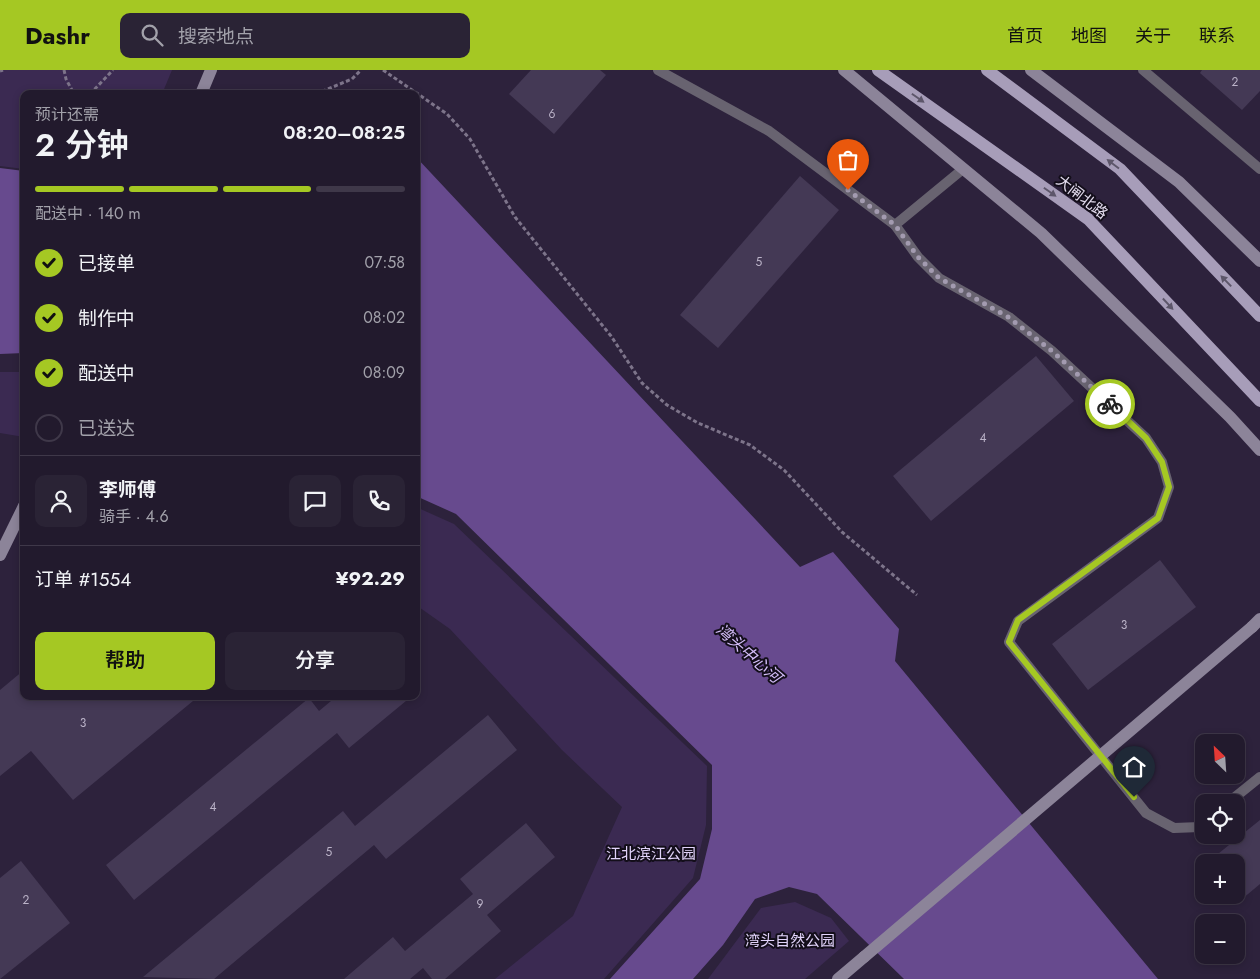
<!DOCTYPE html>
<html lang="zh">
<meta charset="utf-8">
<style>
body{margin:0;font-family:Jost,"Noto Sans SC",sans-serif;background:#2a2335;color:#f1f3f6;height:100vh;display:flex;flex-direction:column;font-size:19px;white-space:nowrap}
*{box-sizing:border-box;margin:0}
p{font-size:16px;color:#a2a1aa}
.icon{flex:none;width:28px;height:28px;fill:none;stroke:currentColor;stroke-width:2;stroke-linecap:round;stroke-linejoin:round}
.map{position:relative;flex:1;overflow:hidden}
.panel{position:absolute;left:20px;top:20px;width:400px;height:610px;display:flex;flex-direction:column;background:#221a2d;border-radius:10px;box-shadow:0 2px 8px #0003,0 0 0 1px #3f3849}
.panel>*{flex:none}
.needle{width:32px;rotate:335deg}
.controls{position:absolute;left:1195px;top:664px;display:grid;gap:10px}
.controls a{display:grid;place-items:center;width:50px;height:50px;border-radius:10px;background:#221a2d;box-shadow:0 2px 8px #0003,0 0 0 1px #3f3849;font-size:25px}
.pin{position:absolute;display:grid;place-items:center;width:42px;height:42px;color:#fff;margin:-51px -21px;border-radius:50% 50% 50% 0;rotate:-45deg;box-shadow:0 0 5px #0007}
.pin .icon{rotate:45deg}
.courier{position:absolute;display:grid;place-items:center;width:50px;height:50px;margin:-25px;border:4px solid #a5c823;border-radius:50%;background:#fff;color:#222;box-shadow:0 1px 6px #0007}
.head em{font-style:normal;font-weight:600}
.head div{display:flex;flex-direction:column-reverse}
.head{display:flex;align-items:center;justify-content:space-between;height:85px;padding:0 15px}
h1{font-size:32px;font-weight:600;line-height:38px}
.bar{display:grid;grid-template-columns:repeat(4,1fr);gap:8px 5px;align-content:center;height:60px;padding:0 15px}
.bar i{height:6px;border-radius:4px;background:#3f3849}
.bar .on{background:#a5c823}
.bar p{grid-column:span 4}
.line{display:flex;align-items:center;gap:12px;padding:0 15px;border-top:1px solid #3f3849}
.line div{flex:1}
.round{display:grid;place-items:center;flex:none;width:52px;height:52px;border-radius:10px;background:#2a2335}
ol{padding:0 15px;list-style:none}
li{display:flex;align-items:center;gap:15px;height:55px}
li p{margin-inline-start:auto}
li .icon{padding:5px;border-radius:50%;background:#a5c823;color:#111;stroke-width:4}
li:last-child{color:#a2a1aa}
li i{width:28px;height:28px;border:2px solid #3f3849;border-radius:50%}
.primary-button{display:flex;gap:10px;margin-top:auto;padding:10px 15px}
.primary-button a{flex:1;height:58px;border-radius:10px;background:#a5c823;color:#111;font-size:20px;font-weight:600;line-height:58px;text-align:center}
.primary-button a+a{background:#2a2335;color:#f1f3f6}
header{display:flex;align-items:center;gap:30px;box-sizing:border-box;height:70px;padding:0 25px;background:#a5c823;color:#111}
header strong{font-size:24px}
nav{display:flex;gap:28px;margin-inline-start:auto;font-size:18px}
.search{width:350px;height:45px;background:#2a2335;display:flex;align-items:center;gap:12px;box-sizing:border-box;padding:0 18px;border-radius:10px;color:#a2a1aa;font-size:19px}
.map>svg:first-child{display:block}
.green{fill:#3b2a52}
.water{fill:#674a8e}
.building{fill:#443955}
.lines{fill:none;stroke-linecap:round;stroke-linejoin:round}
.path{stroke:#7d748a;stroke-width:3;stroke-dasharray:4 2.5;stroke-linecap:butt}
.lane{stroke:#686370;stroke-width:10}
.secondary{stroke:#8c8499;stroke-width:12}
.primary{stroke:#a79db9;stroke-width:12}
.secondary-bridge{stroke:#8c8499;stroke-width:12}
.oneway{fill:#5d566a}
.done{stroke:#a39bb0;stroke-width:5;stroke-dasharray:0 9}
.route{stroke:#a5c823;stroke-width:6}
.labels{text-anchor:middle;stroke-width:4;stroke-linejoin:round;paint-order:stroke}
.number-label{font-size:12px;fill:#bbb3c8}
.street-label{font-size:15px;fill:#e3dcee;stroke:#130e1a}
.park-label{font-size:15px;fill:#e1d3fa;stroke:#130e1a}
.water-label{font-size:16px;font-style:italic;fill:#d3bdf8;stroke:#130e1a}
</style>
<header>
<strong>Dashr</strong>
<div class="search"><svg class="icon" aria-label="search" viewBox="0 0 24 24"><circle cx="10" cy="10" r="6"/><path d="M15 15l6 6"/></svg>搜索地点</div>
<nav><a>首页</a><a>地图</a><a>关于</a><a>联系</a></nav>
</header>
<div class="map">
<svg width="1260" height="909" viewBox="0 0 1260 909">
<rect width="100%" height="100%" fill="#2d223c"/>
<g class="green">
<path d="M 0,0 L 172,0 L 162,24 L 24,24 L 24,99 L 0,96 Z"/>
<path d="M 0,302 L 24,302 L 24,367 L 0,363 Z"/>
<path d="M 416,437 L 454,454 L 707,696 L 706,755 L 693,808 L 604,909 L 495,909 L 573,846 L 622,737 L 562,680 L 450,559 L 416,535 Z"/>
<path d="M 795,832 L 831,848 L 849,871 L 805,909 L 708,909 L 761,838 Z"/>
</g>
<g class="water">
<path d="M 416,87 L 800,497 L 833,482 L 899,559 L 895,591 L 1158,909 L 904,909 L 817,824 L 789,817 L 755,829 L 723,875 L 693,909 L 610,909 L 700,809 L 712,759 L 712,695 L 456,444 L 416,426 Z"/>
<path d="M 0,98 L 24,101 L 24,283 L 0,284 Z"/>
</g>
<g class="building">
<path d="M 531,0 L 600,0 L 606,5 L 554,64 L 509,24 Z"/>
<path d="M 1202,0 L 1260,0 L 1260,21 L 1242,40 L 1200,3 Z"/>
<path d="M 800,106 L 839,140 L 718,278 L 680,245 Z"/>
<path d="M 1036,286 L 1074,331 L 931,451 L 893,406 Z"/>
<path d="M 1160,490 L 1196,537 L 1088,620 L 1052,574 Z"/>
<path d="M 24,600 L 24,626 L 199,626 L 73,730 L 31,681 L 0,706 L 0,620 Z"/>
<path d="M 337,626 L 412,626 L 349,678 L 337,663 L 134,830 L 106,795 L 309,628 L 319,641 Z"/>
<path d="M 488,645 L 517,680 L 386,789 L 374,775 L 214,909 L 143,907 L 343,741 L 355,756 Z"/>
<path d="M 1260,750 L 1260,814 L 1236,834 L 1229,825 L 1236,825 L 1236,792 L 1208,792 Z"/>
<path d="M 526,753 L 555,787 L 487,845 L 501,861 L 445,909 L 432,909 L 423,898 L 410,909 L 344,909 L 393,867 L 405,881 L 473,824 L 460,809 Z"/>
<path d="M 21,791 L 70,853 L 0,909 L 0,808 Z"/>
</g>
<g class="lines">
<g class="path">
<path d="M 64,0 L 66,9 L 74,24"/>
<path d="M 383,0 L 447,44 L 470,69 L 515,147 L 611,266 L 642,313 L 667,335 L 698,353 L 750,375 L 784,400 L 842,462 L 917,525"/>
<path d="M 0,1 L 3,0"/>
<path d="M 90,24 L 113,0"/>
<path d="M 316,24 L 352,9 L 361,0"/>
</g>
<g class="lane">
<path d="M 658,0 L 769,61 L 895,155"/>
<path d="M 1143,0 L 1260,99"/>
<path d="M 963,99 L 895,155 L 918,187 L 939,208 L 1009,247 L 1052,281 L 1146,368 L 1162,392 L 1169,417 L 1158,448 L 1018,551 L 1009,572 L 1146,743 L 1174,758 L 1200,757 L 1204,754"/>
<path d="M 1229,732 L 1260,707"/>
</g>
<g class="secondary">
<path d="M 844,0 L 1041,163 L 1230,347 L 1260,380"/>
<path d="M 1031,0 L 1179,112 L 1260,191"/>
<path d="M 201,24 L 211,0"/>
<path d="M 0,485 L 24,436"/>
<path d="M 1252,557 L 1260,549"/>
<path d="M 838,909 L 864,887"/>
</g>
<g class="primary">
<path d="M 878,0 L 1088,149 L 1260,331"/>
<path d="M 987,0 L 1120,99 L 1260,246"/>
</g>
<path class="secondary-bridge" d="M 864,887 L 1252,557"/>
</g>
<defs><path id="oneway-solid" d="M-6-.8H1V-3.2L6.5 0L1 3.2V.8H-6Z" transform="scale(1.25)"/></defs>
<g class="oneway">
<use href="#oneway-solid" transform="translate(918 28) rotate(35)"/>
<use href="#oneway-solid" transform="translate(1113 94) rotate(-143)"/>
<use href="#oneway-solid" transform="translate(1050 122) rotate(35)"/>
<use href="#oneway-solid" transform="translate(1226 211) rotate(-134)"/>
<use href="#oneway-solid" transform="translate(1168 234) rotate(47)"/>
</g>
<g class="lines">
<path class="done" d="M 848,120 L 895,155 L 918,187 L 939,208 L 1008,247 L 1052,281 L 1110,334"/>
<path class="route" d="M 1110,334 L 1146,368 L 1162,392 L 1169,417 L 1158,448 L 1018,550 L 1009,572 L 1134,727"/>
</g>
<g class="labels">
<g class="number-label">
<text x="1235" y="16">2</text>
<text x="552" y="48">6</text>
<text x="759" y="196">5</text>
<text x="983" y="372">4</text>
<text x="1124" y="559">3</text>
<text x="83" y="657">3</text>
<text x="213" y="741">4</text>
<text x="329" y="786">5</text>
<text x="26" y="834">2</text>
<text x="480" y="838">9</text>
</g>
<g class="street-label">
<text transform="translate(1082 127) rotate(38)" y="5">大闸北路</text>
</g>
<g class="park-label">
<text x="651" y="789">江北滨江公园</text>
<text x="790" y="876">湾头自然公园</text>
</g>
<g class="water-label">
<text transform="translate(749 583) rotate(41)" y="6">湾头中心河</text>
</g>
</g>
</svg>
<div class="controls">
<a><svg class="needle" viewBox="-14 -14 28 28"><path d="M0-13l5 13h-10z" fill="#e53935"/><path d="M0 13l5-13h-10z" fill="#a2a1aa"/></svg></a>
<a><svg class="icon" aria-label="locate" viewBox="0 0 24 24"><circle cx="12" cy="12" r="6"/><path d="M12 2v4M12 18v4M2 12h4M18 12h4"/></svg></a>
<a>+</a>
<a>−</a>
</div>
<div class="pin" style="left:848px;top:120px;background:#ea580c"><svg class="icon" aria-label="bag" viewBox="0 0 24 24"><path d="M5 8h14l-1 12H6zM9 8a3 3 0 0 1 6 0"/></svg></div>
<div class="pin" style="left:1134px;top:727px;background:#1f2937"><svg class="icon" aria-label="home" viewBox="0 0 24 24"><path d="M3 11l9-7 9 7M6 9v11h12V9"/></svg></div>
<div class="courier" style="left:1110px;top:334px"><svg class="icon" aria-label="bike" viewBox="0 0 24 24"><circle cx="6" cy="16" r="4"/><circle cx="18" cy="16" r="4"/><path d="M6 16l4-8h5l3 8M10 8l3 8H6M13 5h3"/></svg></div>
<section class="panel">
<div class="head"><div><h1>2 分钟</h1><p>预计还需</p></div><em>08:20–08:25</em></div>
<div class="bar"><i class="on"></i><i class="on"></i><i class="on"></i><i></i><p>配送中 · 140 m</p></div>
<ol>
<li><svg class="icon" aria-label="check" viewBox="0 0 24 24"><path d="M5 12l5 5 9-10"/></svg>已接单<p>07:58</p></li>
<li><svg class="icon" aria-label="check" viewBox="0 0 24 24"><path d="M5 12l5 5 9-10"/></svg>制作中<p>08:02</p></li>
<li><svg class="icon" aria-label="check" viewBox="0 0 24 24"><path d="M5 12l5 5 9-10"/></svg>配送中<p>08:09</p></li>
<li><i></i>已送达</li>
</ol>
<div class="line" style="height:90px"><a class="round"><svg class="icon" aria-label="person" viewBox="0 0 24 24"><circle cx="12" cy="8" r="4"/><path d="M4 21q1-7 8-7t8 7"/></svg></a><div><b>李师傅</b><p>骑手 · 4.6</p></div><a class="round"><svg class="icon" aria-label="chat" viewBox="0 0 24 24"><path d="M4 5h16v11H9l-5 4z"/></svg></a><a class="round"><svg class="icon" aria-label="phone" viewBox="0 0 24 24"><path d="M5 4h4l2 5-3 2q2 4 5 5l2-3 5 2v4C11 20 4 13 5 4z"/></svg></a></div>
<div class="line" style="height:65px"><div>订单 #1554</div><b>¥92.29</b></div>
<div class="primary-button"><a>帮助</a><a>分享</a></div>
</section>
</div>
